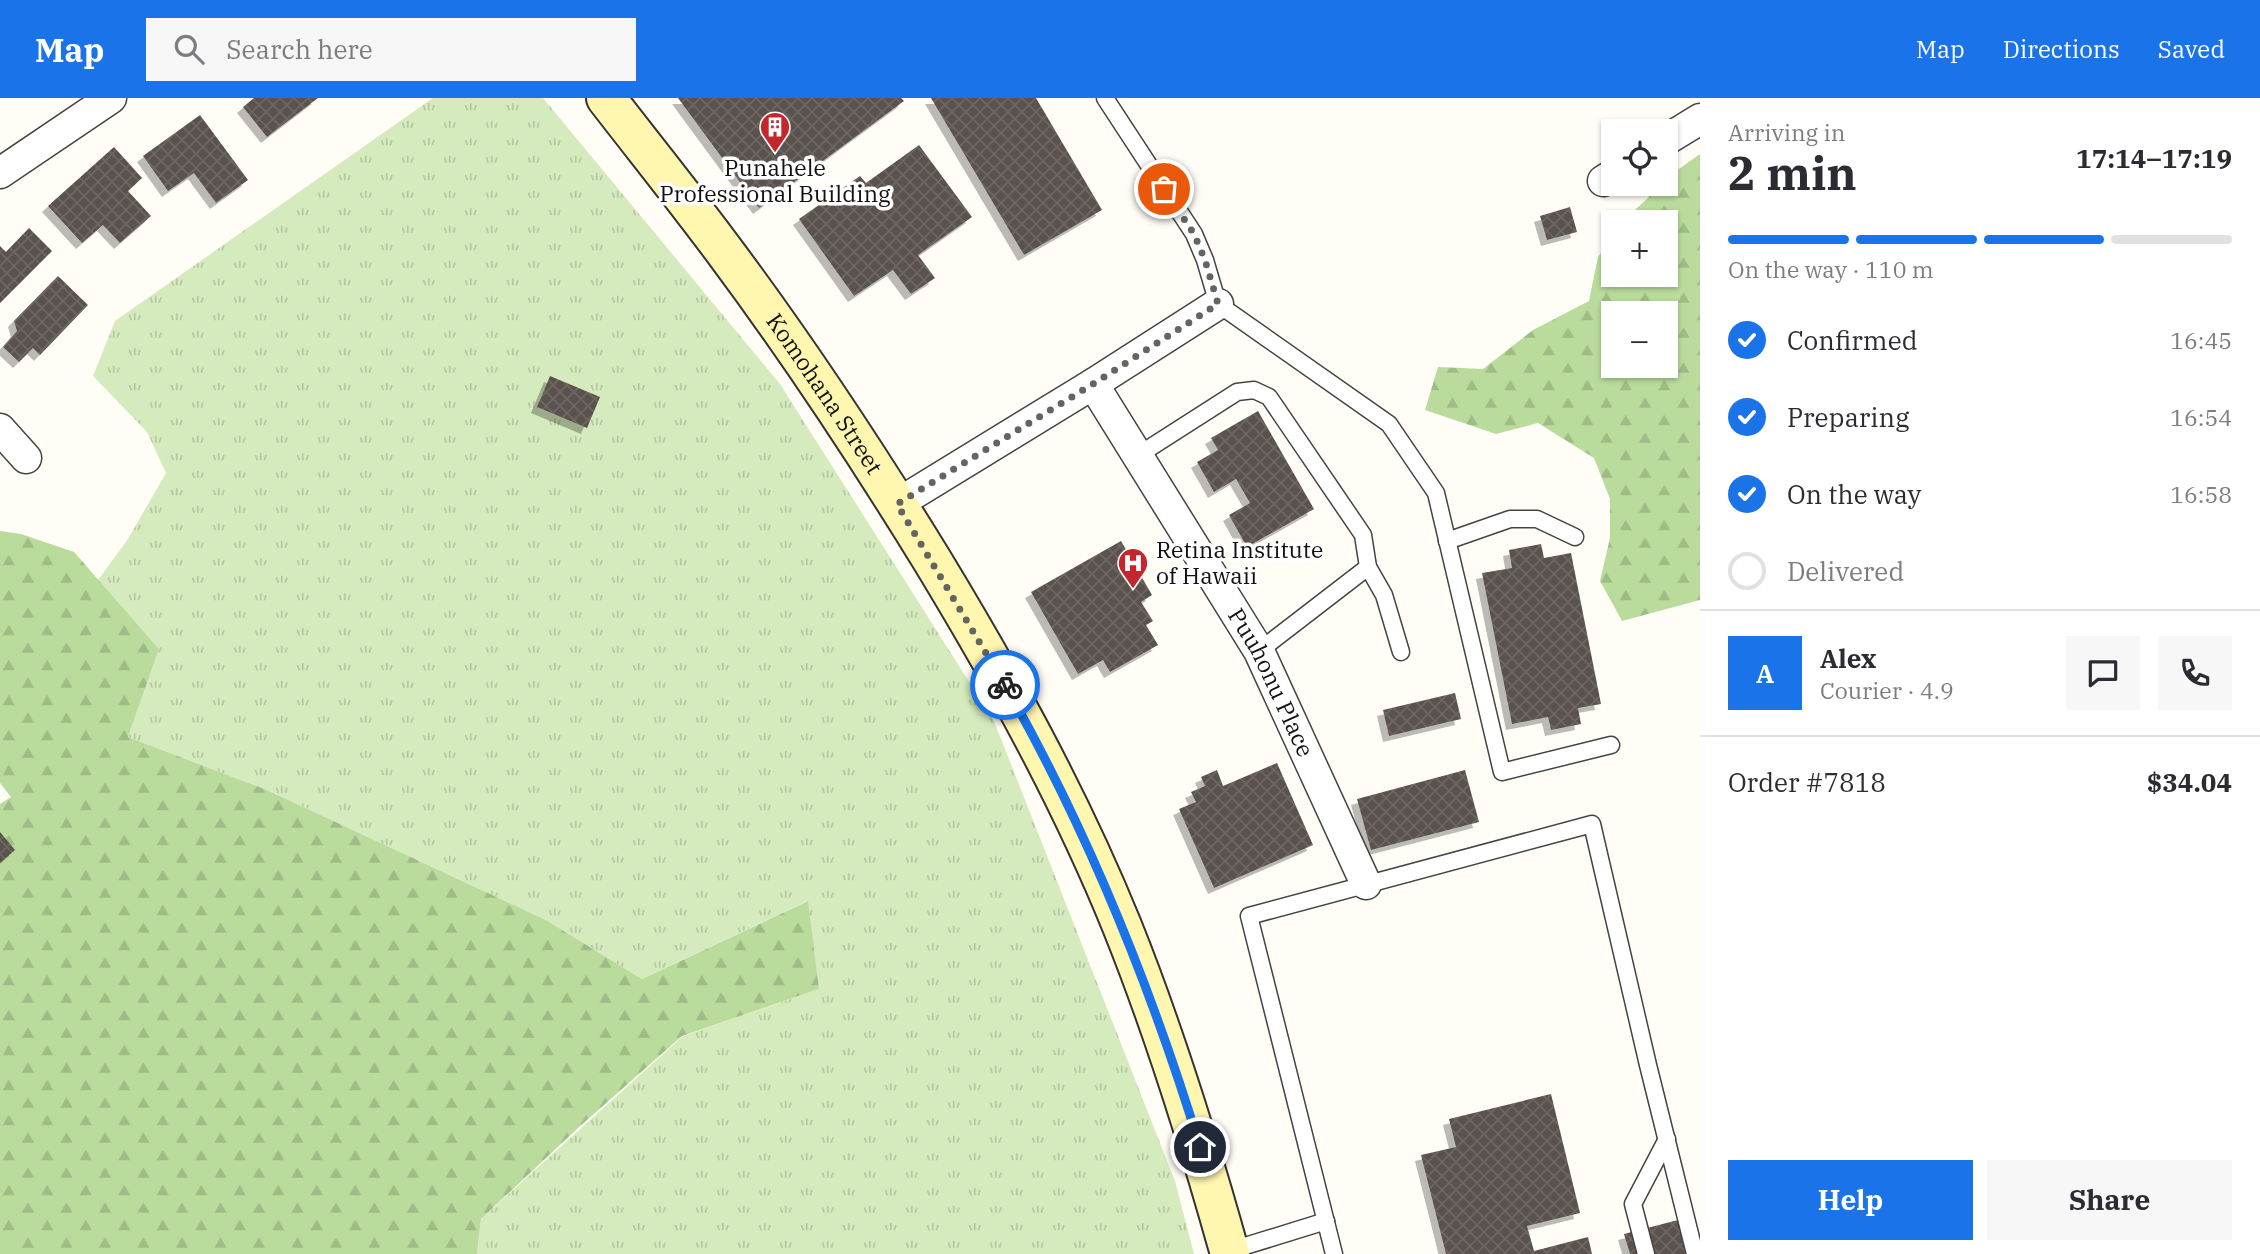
<!DOCTYPE html>
<meta charset="utf-8">
<style>
body{margin:0;font-family:"IBM Plex Serif",serif;background:#f7f7f7;color:#2b2b33;height:100vh;display:flex;flex-direction:column;font-size:26px;white-space:nowrap}
*{box-sizing:border-box;margin:0}
p{font-size:23px;color:#7c7c81}
.icon{flex:none;width:38px;height:38px;fill:none;stroke:currentColor;stroke-width:2;stroke-linecap:round;stroke-linejoin:round}
.map{position:relative;flex:1;overflow:hidden}
.details{display:flex;flex-direction:column;background:#fff;width:560px}
.details>*{flex:none}
.controls{position:absolute;left:1601px;top:21px;display:grid;gap:14px}
.controls a{display:grid;place-items:center;width:77px;height:77px;border-radius:0px;background:#fff;box-shadow:0 2px 5px #0004;font-size:35px}
.pin{position:absolute;display:grid;place-items:center;width:60px;height:60px;color:#fff;margin:-30px;border:4px solid #fff;border-radius:50%;box-shadow:0 2px 7px #0007}
.courier{position:absolute;display:grid;place-items:center;width:70px;height:70px;margin:-35px;border:5px solid #1a73e8;border-radius:50%;background:#fff;color:#222;box-shadow:0 2px 9px #0007}
.headline em{font-style:normal;font-weight:800}
.headline div{display:flex;flex-direction:column-reverse}
.headline{display:flex;align-items:center;justify-content:space-between;height:119px;padding:0 28px}
h1{font-size:46px;font-weight:800;line-height:52px}
.bar{display:grid;grid-template-columns:repeat(4,1fr);gap:10px 7px;align-content:center;height:84px;padding:0 28px}
.bar i{height:9px;border-radius:5px;background:#e1e1e2}
.bar .active{background:#1a73e8}
.bar p{grid-column:span 4}
.line{display:flex;align-items:center;gap:18px;padding:0 28px;border-top:2px solid #e1e1e2}
.line div{flex:1}
.round{display:grid;place-items:center;flex:none;width:74px;height:74px;border-radius:0px;background:#f7f7f7}
ol{padding:0 28px;list-style:none}
li{display:flex;align-items:center;gap:21px;height:77px}
li p{margin-inline-start:auto}
li .icon{padding:7px;border-radius:50%;background:#1a73e8;color:#fff;stroke-width:4}
li:last-child{color:#7c7c81}
li i{width:38px;height:38px;border:4px solid #e1e1e2;border-radius:50%}
.button{display:flex;gap:14px;margin-top:auto;padding:14px 28px}
.button a{flex:1;height:80px;border-radius:0px;background:#1a73e8;color:#fff;font-size:28px;font-weight:800;line-height:80px;text-align:center}
.button a+a{background:#f7f7f7;color:#2b2b33}
header{display:flex;align-items:center;gap:42px;box-sizing:border-box;height:98px;padding:0 35px;background:#1a73e8;color:#fff}
header strong{font-size:33px}
nav{display:flex;gap:38px;margin-inline-start:auto;font-size:24px}
.search{width:490px;height:63px;background:#f7f7f7;display:flex;align-items:center;gap:18px;box-sizing:border-box;padding:0 24px;border-radius:0px;color:#7c7c81;font-size:26px}
main{display:flex;flex:1;min-height:0}
.map>svg:first-child{display:block}
.grass{fill:url(#grass-tufts)}
.forest{fill:url(#forest-firs);fill-rule:evenodd}
.building{fill:url(#building-cross-hatch);filter:url(#shadow)}
.lines{fill:none;stroke-linecap:round;stroke-linejoin:round}
.service-casing{stroke:#444;stroke-width:19}
.minor-casing{stroke:#444;stroke-width:33}
.secondary-casing{stroke:#333;stroke-width:42}
.service{stroke:#fff;stroke-width:16}
.minor{stroke:#fff;stroke-width:30}
.secondary{stroke:#fff6b0;stroke-width:38}
.done{stroke:#646461;stroke-width:7;stroke-dasharray:0 12.6}
.route{stroke:#1a73e8;stroke-width:9}
.labels{text-anchor:middle;stroke-width:7;stroke-linejoin:round;paint-order:stroke}
.poi-label{font-size:23px;fill:#111;stroke:#fff}
.street-label{font-size:23px;fill:#111;stroke:#fff}
</style>
<header>
<strong>Map</strong>
<div class="search"><svg class="icon" aria-label="search" viewBox="0 0 24 24"><circle cx="10" cy="10" r="6"/><path d="M15 15l6 6"/></svg>Search here</div>
<nav><a>Map</a><a>Directions</a><a>Saved</a></nav>
</header>
<main>
<div class="map">
<svg width="1700" height="1156" viewBox="0 0 1700 1156">
<defs>
<pattern id="grass-tufts" width="24" height="20" patternUnits="userSpaceOnUse" patternTransform="scale(1.75)"><rect width="24" height="20" fill="#d5ebbd"/><path d="M3 7l-1-3M5 7V3M7 7l1-3M15 17l-1-3M17 17v-4M19 17l1-3" fill="none" stroke="#b6c8a1"/></pattern>
<pattern id="forest-firs" width="22" height="20" patternUnits="userSpaceOnUse" patternTransform="scale(1.75)"><rect width="22" height="20" fill="#b9dc9c"/><path d="M5 1l3.5 6h-7zM16 11l3.5 6h-7z" fill="#9ebc85"/></pattern>
<pattern id="building-cross-hatch" width="8" height="8" patternUnits="userSpaceOnUse" patternTransform="scale(1.75)"><rect width="8" height="8" fill="#5a524d"/><path d="M0 0l8 8M0 8l8-8" fill="none" stroke="#6d6662"/></pattern>
<filter id="shadow"><feDropShadow dx="-6" dy="6" stdDeviation="0" flood-color="#0004"/></filter>
</defs>
<rect width="100%" height="100%" fill="#fffdf5"/>
<path class="grass" d="M 433,0 L 543,0 L 780,286 L 994,623 L 1175,1083 L 1194,1156 L 477,1156 L 481,1121 L 683,938 L 819,891 L 807,803 L 642,881 L 546,822 L 267,692 L 128,639 L 159,551 L 98,482 L 128,441 L 166,375 L 147,334 L 93,278 L 115,223 Z"/>
<g class="forest">
<path d="M 1700,56 L 1700,502 L 1622,523 L 1600,483 L 1610,440 L 1610,401 L 1594,360 L 1538,325 L 1496,336 L 1425,312 L 1438,269 L 1483,271 L 1533,232 L 1589,203 L 1598,159 L 1613,137 L 1614,177 L 1666,177 L 1666,124 L 1622,124 L 1679,71 ZM 1614,215 L 1666,215 L 1666,268 L 1614,268 Z"/>
<path d="M 0,433 L 21,436 L 74,454 L 159,551 L 128,639 L 267,692 L 546,822 L 642,881 L 808,803 L 819,891 L 682,938 L 578,1030 L 481,1121 L 477,1156 L 0,1156 L 0,706 L 11,699 L 0,685 Z"/>
</g>
<g class="building">
<path d="M 254,0 L 318,0 L 267,39 L 243,9 Z"/>
<path d="M 678,0 L 901,0 L 904,3 L 759,110 Z"/>
<path d="M 931,0 L 1036,0 L 1102,112 L 1024,157 Z"/>
<path d="M 200,17 L 248,82 L 216,105 L 194,75 L 168,93 L 143,58 Z"/>
<path d="M 919,47 L 972,119 L 918,157 L 935,180 L 911,196 L 893,172 L 854,198 L 799,121 L 860,78 L 866,85 Z"/>
<path d="M 114,49 L 142,80 L 128,93 L 151,118 L 120,145 L 103,127 L 82,145 L 48,108 Z"/>
<path d="M 1570,109 L 1577,134 L 1547,142 L 1540,118 Z"/>
<path d="M 29,130 L 52,153 L 0,205 L 0,148 L 6,154 Z"/>
<path d="M 58,178 L 88,207 L 40,257 L 33,250 L 19,264 L 3,249 L 17,233 L 14,223 Z"/>
<path d="M 550,278 L 600,299 L 587,330 L 537,309 Z"/>
<path d="M 1258,313 L 1314,411 L 1247,449 L 1229,417 L 1250,405 L 1236,381 L 1214,394 L 1197,364 L 1218,352 L 1211,340 Z"/>
<path d="M 1121,443 L 1152,497 L 1141,504 L 1153,523 L 1146,527 L 1158,547 L 1110,574 L 1103,562 L 1078,576 L 1031,494 Z"/>
<path d="M 1541,446 L 1544,460 L 1571,455 L 1601,606 L 1578,610 L 1581,626 L 1551,632 L 1548,619 L 1512,626 L 1482,475 L 1512,470 L 1509,452 Z"/>
<path d="M 1455,595 L 1461,621 L 1389,638 L 1383,612 Z"/>
<path d="M 1277,665 L 1313,747 L 1214,790 L 1179,711 L 1196,704 L 1191,694 L 1205,688 L 1201,679 L 1217,672 L 1223,688 Z"/>
<path d="M 1465,672 L 1479,724 L 1371,752 L 1357,701 Z"/>
<path d="M 0,734 L 15,752 L 0,765 Z"/>
<path d="M 1551,996 L 1580,1115 L 1527,1128 L 1534,1153 L 1588,1139 L 1592,1156 L 1446,1156 L 1421,1057 L 1456,1049 L 1449,1021 Z"/>
<path d="M 1678,1122 L 1687,1156 L 1630,1156 L 1624,1136 Z"/>
</g>
<g class="lines">
<g class="service-casing">
<g id="service">
<path d="M 1105,0 L 1194,136 L 1205,162 L 1218,206 L 1389,326 L 1436,395 L 1502,674 L 1611,647"/>
<path d="M 1137,358 L 1237,294 L 1254,292 L 1269,299 L 1363,437 L 1368,469 L 1259,553"/>
<path d="M 1447,443 L 1510,421 L 1537,421 L 1575,439"/>
<path d="M 1368,469 L 1384,497 L 1401,554"/>
<path d="M 1229,1153 L 1326,1123"/>
<path d="M 1334,1156 L 1249,818 L 1592,726 L 1648,967 L 1695,1156"/>
<path d="M 1646,1156 L 1633,1106 L 1667,1041"/>
</g>
</g>
<g class="minor-casing">
<g id="minor">
<path d="M 1666,42 L 1700,21"/>
<path d="M 0,75 L 111,0"/>
<path d="M 1603,83 L 1614,76"/>
<path id="s1" d="M 1093,286 L 1259,553 L 1366,786"/>
<path d="M 0,331 L 26,360"/>
<path d="M 897,406 L 1093,286 L 1218,206"/>
</g>
</g>
<g class="secondary-casing">
<g id="secondary">
<path id="s2" d="M 606,0 C 647,53 689,105 728,158 C 801,256 868,358 932,462 C 1003,579 1070,700 1122,828 C 1165,935 1199,1045 1230,1156"/>
</g>
</g>
<use href="#service" class="service"/>
<use href="#minor" class="minor"/>
<use href="#secondary" class="secondary"/>
</g>
<g class="lines">
<path class="done" d="M 1005,587 L 897,406 L 1093,286 L 1218,206 L 1205,162 L 1194,136 L 1164,91"/>
<path class="route" d="M 1005,587 C 1088,733 1151,889 1200,1049"/>
</g>
<defs>
<g id="building-pin" transform="scale(1.575)"><path d="M0 17L-7.5 6A9.5 9.5 0 1 1 7.5 6Z" fill="#c4262e" stroke="#fff"/><path d="M-4-6H4V6H1V3H-1V6H-4ZM-2.5-4.3h1.7v1.8h-1.7ZM.8-4.3h1.7v1.8H.8ZM-2.5-1h1.7V.8h-1.7ZM.8-1h1.7V.8H.8Z" fill="#fff"/></g>
<g id="hospital-pin" transform="scale(1.575)"><path d="M0 17L-7.5 6A9.5 9.5 0 1 1 7.5 6Z" fill="#c4262e" stroke="#fff"/><path d="M-5-5h3v3.5h4V-5h3V5h-3V1.5h-4V5h-3Z" fill="#fff"/></g>
</defs>
<g fill-rule="evenodd">
<use href="#building-pin" x="775" y="29"/>
<use href="#hospital-pin" x="1133" y="465"/>
</g>
<g class="labels">
<g class="poi-label">
<text x="775" y="78">Punahele<tspan x="775" dy="26">Professional Building</tspan></text>
<text x="1156" y="460" text-anchor="start">Retina Institute<tspan x="1156" dy="26">of Hawaii</tspan></text>
</g>
<g class="street-label">
<text dy="8" stroke="none"><textPath href="#s2" startOffset="368">Komohana Street</textPath></text>
<text dy="8" stroke="none"><textPath href="#s1" startOffset="348">Puuhonu Place</textPath></text>
</g>
</g>
</svg>
<div class="controls">
<a><svg class="icon" aria-label="locate" viewBox="0 0 24 24"><circle cx="12" cy="12" r="6"/><path d="M12 2v4M12 18v4M2 12h4M18 12h4"/></svg></a>
<a>+</a>
<a>−</a>
</div>
<div class="pin" style="left:1164px;top:91px;background:#ea580c"><svg class="icon" aria-label="bag" viewBox="0 0 24 24"><path d="M5 8h14l-1 12H6zM9 8a3 3 0 0 1 6 0"/></svg></div>
<div class="pin" style="left:1200px;top:1049px;background:#1f2937"><svg class="icon" aria-label="home" viewBox="0 0 24 24"><path d="M3 11l9-7 9 7M6 9v11h12V9"/></svg></div>
<div class="courier" style="left:1005px;top:587px"><svg class="icon" aria-label="bike" viewBox="0 0 24 24"><circle cx="6" cy="16" r="4"/><circle cx="18" cy="16" r="4"/><path d="M6 16l4-8h5l3 8M10 8l3 8H6M13 5h3"/></svg></div>
</div>
<section class="details">
<div class="headline"><div><h1>2 min</h1><p>Arriving in</p></div><em>17:14–17:19</em></div>
<div class="bar"><i class="active"></i><i class="active"></i><i class="active"></i><i></i><p>On the way · 110 m</p></div>
<ol>
<li><svg class="icon" aria-label="check" viewBox="0 0 24 24"><path d="M5 12l5 5 9-10"/></svg>Confirmed<p>16:45</p></li>
<li><svg class="icon" aria-label="check" viewBox="0 0 24 24"><path d="M5 12l5 5 9-10"/></svg>Preparing<p>16:54</p></li>
<li><svg class="icon" aria-label="check" viewBox="0 0 24 24"><path d="M5 12l5 5 9-10"/></svg>On the way<p>16:58</p></li>
<li><i></i>Delivered</li>
</ol>
<div class="line" style="height:126px"><b class="round" style="background:#1a73e8;color:#fff">A</b><div><b>Alex</b><p>Courier · 4.9</p></div><a class="round"><svg class="icon" aria-label="chat" viewBox="0 0 24 24"><path d="M4 5h16v11H9l-5 4z"/></svg></a><a class="round"><svg class="icon" aria-label="phone" viewBox="0 0 24 24"><path d="M5 4h4l2 5-3 2q2 4 5 5l2-3 5 2v4C11 20 4 13 5 4z"/></svg></a></div>
<div class="line" style="height:91px"><div>Order #7818</div><b>$34.04</b></div>
<div class="button"><a>Help</a><a>Share</a></div>
</section>
</main>
